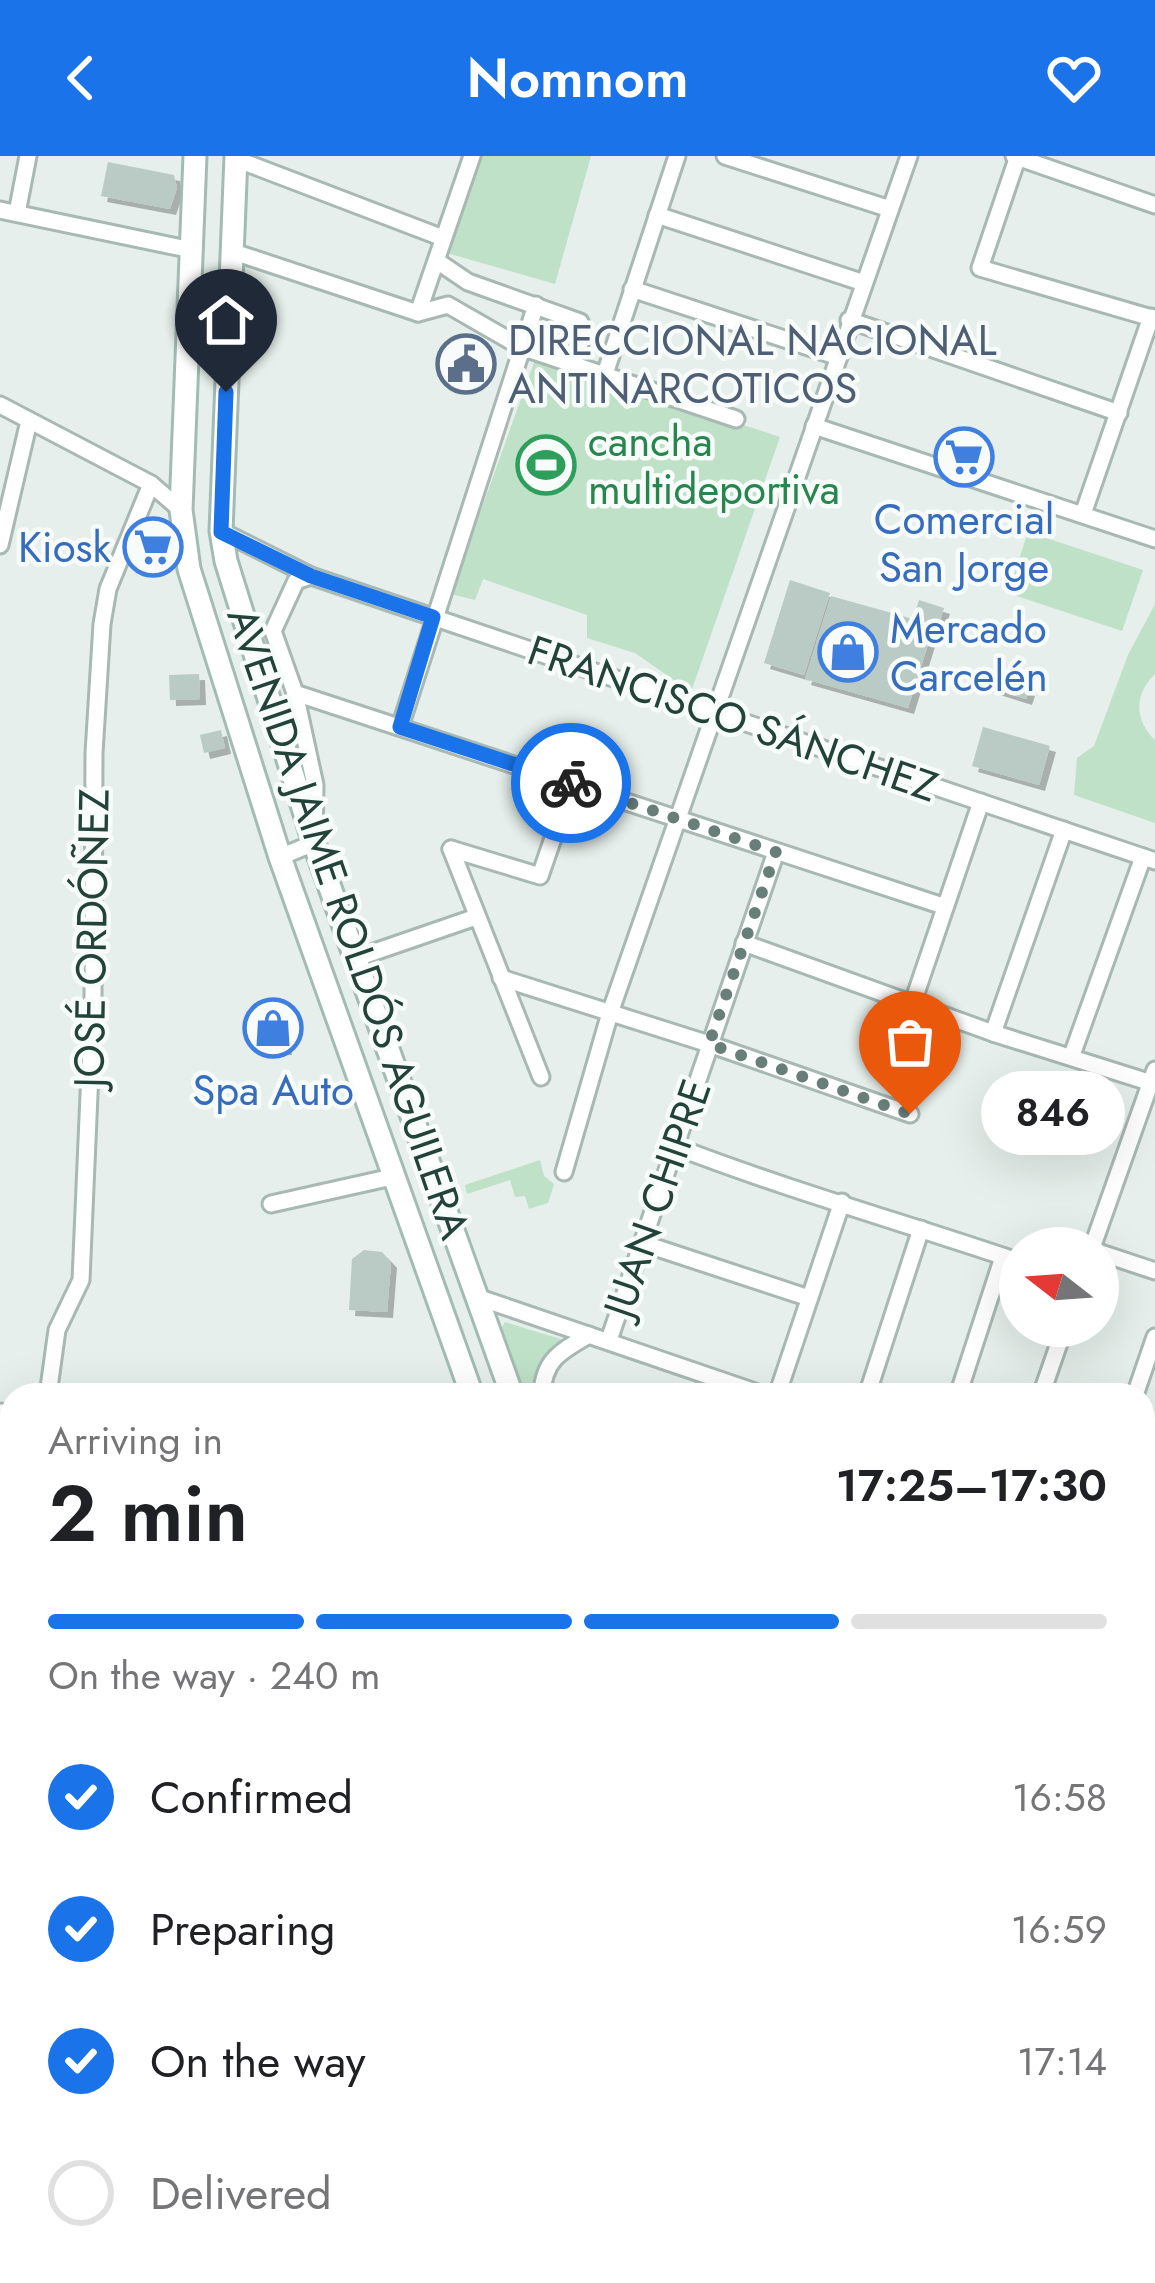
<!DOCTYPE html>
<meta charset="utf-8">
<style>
body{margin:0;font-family:Jost,sans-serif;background:#f2f2f2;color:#202124;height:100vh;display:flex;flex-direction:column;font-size:45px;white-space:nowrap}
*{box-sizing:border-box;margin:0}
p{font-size:39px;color:#757577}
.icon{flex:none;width:66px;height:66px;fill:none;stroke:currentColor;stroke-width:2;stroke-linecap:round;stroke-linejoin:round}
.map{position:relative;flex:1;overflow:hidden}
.side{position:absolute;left:0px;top:1227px;width:1155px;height:900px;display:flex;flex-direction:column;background:#fff;border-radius:36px 36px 0 0;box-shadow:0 12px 48px #0002}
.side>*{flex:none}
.needle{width:78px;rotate:287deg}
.controls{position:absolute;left:999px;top:1071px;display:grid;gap:24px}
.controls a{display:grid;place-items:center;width:120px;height:120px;border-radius:50%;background:#fff;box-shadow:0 12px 48px #0002;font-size:60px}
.pin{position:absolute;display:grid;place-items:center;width:102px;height:102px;color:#fff;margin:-123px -51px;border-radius:50% 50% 50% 0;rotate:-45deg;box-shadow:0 0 12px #0007}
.pin .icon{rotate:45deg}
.courier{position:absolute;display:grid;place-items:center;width:120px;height:120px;margin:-60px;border:9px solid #1a73e8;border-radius:50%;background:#fff;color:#222;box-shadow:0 3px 15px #0007}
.bubble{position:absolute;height:84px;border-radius:42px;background:#fff;box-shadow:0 12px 48px #0002;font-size:39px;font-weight:600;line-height:84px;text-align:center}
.head em{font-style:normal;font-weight:600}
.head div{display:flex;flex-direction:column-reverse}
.head{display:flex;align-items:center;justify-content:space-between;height:204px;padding:0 48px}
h1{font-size:78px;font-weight:600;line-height:90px}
.bar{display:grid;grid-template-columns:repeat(4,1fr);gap:18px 12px;align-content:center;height:144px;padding:0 48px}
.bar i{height:15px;border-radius:9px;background:#e0e0e0}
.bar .active{background:#1a73e8}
.bar p{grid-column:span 4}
ol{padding:0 48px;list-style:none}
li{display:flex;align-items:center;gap:36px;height:132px}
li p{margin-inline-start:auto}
li .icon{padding:12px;border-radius:50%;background:#1a73e8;color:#fff;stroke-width:4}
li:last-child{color:#757577}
li i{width:66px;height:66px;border:6px solid #e0e0e0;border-radius:50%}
header{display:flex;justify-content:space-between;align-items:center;height:156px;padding:0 48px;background:#1a73e8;color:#fff;font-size:54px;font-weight:600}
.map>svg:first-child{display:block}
.green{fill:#bee1c7}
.building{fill:#bacac4;filter:url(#shadow)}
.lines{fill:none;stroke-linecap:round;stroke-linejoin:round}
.street-casing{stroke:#a8b8b2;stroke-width:21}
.secondary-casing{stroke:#a3bcb3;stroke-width:27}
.street{stroke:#fff;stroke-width:15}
.secondary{stroke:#fff;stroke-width:21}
.done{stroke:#677f78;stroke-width:12;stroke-dasharray:0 21.6}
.route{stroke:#1a73e8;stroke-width:15}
.labels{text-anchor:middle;stroke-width:9;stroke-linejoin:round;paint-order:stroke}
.service-label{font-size:42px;fill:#4e5e75;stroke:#f7fbf9;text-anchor:start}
.leisure-label{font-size:42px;fill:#27864d;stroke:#f7fbf9;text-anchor:start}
.shop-label{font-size:42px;fill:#366cbe;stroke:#f7fbf9}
.street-label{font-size:42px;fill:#23433a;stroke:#f7fbf9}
</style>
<header><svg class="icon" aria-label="back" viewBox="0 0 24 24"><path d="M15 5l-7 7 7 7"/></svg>Nomnom<svg class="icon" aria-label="heart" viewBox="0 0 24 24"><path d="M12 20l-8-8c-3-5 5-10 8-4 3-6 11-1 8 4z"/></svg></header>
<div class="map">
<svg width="1155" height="2127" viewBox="0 0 1155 2127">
<defs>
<filter id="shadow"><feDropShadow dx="6" dy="6" stdDeviation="0" flood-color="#0004"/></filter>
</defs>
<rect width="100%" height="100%" fill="#e6efeb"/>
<g class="green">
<path d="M 477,0 L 591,0 L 555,128 L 447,97 Z"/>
<path d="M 536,201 L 780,281 L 691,536 L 635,497 L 587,482 L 587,459 L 483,423 L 475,444 L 451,438 Z"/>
<path d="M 1028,376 L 1143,414 L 1122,475 L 1008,437 Z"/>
<path d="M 1155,448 L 1155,518 C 1134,538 1134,564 1155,584 L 1155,667 L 1074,639 L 1077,602 L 1094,590 L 1128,499 Z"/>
<path d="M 540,1004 L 544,1020 L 554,1028 L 548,1047 L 529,1053 L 525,1040 L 515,1041 L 510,1024 L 467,1038 L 465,1029 Z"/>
<path d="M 505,1166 L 564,1184 C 542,1199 537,1212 536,1239 L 523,1239 L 502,1171 Z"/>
</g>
<g class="building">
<path d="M 108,6 L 174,19 L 177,32 L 170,53 L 101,40 Z"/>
<path d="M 790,424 L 830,437 L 804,519 L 764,507 Z"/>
<path d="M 831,440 L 913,463 L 919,444 L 944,452 L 938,471 L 934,469 L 908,552 L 805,523 Z"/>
<path d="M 975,517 L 1029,534 L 1026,543 L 972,526 Z"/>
<path d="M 199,518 L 200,543 L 170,544 L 169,519 Z"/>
<path d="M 983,571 L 1050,590 L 1039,629 L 972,610 Z"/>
<path d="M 221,574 L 225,592 L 204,597 L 200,579 Z"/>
<path d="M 261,850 L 284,850 L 286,893 L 262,894 Z"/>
<path d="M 364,1094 L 382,1096 L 391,1106 L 387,1156 L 349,1154 L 352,1103 Z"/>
</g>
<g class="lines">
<g class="street-casing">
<g id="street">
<path d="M 725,0 L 890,53"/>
<path d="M 1014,0 L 1155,49"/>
<path d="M 1018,0 L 980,112 L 1155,163"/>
<path d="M 236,3 L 443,82"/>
<path d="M 0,54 L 192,94"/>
<path d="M 17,57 L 28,0"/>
<path d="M 657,59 L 864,127"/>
<path d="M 231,95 L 418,157 L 448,149 L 521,191 L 736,263"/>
<path d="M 437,105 L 468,126 L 580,166 L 584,176 L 573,208"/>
<path d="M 632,133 L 839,201"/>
<path d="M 418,157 L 472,0"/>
<path d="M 849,164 L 1119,257"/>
<path d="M 605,218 L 677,0"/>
<path d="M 0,249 L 151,328 L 181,354"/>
<path d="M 814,270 L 1155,383"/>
<path d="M 1083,358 L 1151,161"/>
<path d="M 221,375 L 311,420 L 1155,705"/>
<path d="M 0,389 L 29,265"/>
<path d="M 295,537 L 943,750"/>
<path d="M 400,571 L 536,149"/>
<path d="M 451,693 L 541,921"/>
<path d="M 451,693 L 540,720 L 572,627"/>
<path d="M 280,701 L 314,687 L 315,629 L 295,537 L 273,475 L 296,425 L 311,420"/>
<path d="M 744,787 L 993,877 L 1155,928"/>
<path d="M 354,803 L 476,761"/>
<path d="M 501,822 L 709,888 L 910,958"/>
<path d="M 912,849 L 981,646"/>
<path d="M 993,877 L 1064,674"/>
<path d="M 1072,899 L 1143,701"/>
<path d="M 674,990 C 788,1034 905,1067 1020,1106"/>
<path d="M 564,1016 L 610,857 L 909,0"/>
<path d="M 271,1048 L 392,1021"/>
<path d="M 642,1087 L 809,1142"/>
<path d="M 1092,1092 L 1155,914"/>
<path d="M 1098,1096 L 1155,1115"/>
<path d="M 477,1141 L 764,1239"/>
<path d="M 609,1184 L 776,696"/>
<path d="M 48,1239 L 57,1174 L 81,1124 L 93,846 L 94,597 L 102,468 L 108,433 L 151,328"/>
<path d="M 542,1239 C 543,1204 561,1195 589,1179"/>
<path d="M 777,1239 L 842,1046"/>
<path d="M 867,1239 L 921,1073"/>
<path d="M 958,1239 L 1003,1101"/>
<path d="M 1041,1239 L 1065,1170"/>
<path d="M 1135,1239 L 1155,1181"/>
<path d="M 0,1256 L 12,1258"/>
<path d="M 1143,1362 L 1155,1366"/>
<path d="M 1143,1485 L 1155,1489"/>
<path d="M 1143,1556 L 1155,1521"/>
<path d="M 1143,1677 L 1155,1681"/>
<path d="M 1143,1765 L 1155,1769"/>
<path d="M 0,1813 L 12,1705"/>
<path d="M 1143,1850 L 1155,1854"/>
<path d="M 0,1865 L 12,1865"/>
<path d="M 1143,1942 L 1155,1947"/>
<path d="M 1143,2036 L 1155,2039"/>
<path d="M 0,2038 L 5,2127"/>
<path d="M 223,2115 L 224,2127"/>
<path d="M 1060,2115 L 1099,2127"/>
<path d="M 501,2127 L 501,2115"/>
</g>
</g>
<g class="secondary-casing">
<g id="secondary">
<path d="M 195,0 L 181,354 L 189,413 L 280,701 L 472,1239"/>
<path d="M 236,0 L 221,375 L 226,405 L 314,687 L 512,1239"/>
<path d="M 779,2115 L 784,2127"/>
<path d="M 815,2115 L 819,2127"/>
</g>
</g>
<use href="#street" class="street"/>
<use href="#secondary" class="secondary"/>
</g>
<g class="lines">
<path class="done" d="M 571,627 L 776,696 L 709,888 L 910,958"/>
<path class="route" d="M 226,236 L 221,376 L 311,420 L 433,461 L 400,571 L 571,627"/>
</g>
<defs>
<g id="civic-ring" transform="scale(3)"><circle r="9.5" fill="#f7fbf9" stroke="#5c6f8a" stroke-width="1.5"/><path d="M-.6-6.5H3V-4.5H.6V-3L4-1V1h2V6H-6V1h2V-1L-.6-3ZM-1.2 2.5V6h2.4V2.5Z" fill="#5c6f8a"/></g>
<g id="supermarket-ring" transform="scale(3)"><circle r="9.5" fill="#f7fbf9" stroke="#3f7fe0" stroke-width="1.5"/><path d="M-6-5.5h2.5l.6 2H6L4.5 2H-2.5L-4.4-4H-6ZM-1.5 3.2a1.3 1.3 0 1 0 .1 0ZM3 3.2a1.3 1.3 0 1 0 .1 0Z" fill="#3f7fe0"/></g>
<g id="stadium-ring" transform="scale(3)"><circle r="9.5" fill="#f7fbf9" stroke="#2e9e5b" stroke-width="1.5"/><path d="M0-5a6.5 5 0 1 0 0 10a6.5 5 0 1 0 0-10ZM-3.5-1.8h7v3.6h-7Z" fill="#2e9e5b"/></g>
<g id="shop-ring" transform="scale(3)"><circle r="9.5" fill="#f7fbf9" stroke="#3f7fe0" stroke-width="1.5"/><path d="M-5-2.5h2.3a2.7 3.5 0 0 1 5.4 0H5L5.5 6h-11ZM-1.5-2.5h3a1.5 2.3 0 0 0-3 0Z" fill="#3f7fe0"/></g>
</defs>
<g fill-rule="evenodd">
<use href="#civic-ring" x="466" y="208"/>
<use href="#supermarket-ring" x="964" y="301"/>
<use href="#stadium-ring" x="546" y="309"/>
<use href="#supermarket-ring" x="153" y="391"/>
<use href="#shop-ring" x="848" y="496"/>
<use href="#shop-ring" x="273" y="872"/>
</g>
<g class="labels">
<g class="service-label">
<text x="508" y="199">DIRECCIONAL NACIONAL<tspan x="508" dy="48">ANTINARCOTICOS</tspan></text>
</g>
<g class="leisure-label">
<text x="588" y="300">cancha<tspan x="588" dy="48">multideportiva</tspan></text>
</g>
<g class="shop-label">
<text x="964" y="378">Comercial<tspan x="964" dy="48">San Jorge</tspan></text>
<text x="111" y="406" text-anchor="end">Kiosk</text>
<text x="890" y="487" text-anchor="start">Mercado<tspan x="890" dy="48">Carcelén</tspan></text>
<text x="273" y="949">Spa Auto</text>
</g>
<g class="street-label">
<text transform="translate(733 562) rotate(19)" y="15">FRANCISCO SÁNCHEZ</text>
<text transform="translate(349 767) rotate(71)" y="15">AVENIDA JAIME ROLDÓS AGUILERA</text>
<text transform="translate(91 782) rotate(-89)" y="15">JOSÉ ORDÓÑEZ</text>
<text transform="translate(657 1042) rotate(-71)" y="15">JUAN CHIPRE</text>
</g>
</g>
</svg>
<div class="controls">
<a><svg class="needle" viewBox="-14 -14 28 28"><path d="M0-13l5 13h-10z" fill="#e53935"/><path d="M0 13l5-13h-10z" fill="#757577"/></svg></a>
</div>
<div class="pin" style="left:910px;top:958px;background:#ea580c"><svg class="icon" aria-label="bag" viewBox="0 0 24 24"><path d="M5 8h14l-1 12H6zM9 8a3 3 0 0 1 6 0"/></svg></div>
<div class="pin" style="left:226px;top:236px;background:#1f2937"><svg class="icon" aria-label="home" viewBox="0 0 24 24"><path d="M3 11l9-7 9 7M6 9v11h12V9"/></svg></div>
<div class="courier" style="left:571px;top:627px"><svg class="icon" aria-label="bike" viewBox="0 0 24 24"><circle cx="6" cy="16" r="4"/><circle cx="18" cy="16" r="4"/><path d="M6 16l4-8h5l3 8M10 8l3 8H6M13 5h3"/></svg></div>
<div class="bubble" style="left:981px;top:915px;width:144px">846</div>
<section class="side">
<div class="head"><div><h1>2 min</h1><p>Arriving in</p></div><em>17:25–17:30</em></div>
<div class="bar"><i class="active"></i><i class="active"></i><i class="active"></i><i></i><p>On the way · 240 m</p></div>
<ol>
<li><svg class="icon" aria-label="check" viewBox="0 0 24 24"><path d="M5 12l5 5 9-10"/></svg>Confirmed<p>16:58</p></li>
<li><svg class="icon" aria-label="check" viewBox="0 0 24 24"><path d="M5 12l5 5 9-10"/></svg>Preparing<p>16:59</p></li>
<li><svg class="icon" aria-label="check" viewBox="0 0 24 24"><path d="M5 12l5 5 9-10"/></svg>On the way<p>17:14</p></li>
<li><i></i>Delivered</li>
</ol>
</section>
</div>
